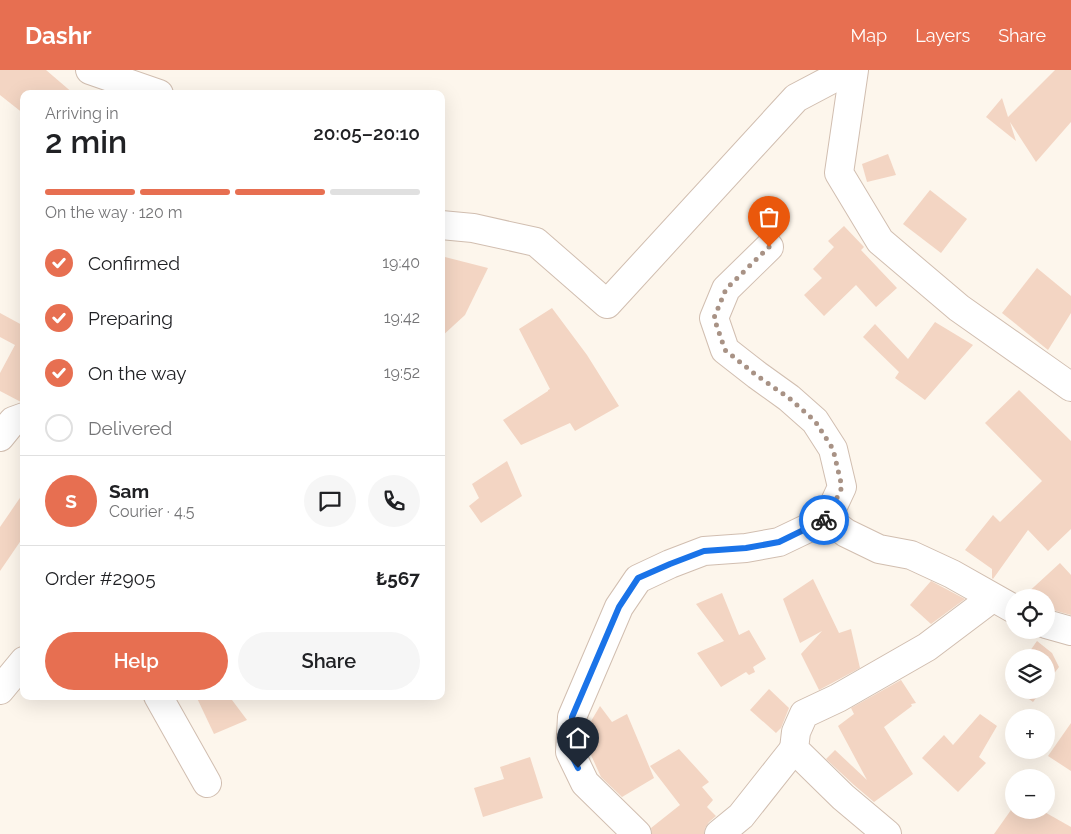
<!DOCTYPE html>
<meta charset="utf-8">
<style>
body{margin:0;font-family:Raleway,sans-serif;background:#f6f6f6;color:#202124;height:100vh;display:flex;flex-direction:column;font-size:19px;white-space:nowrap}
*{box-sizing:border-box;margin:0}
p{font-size:16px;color:#757577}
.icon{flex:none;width:28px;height:28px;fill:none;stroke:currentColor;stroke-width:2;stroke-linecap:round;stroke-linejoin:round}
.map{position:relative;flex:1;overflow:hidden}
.sheet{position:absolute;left:20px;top:20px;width:425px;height:610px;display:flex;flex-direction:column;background:#fff;border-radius:10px;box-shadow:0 5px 20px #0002}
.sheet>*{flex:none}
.fabs{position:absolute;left:1005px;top:519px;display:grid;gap:10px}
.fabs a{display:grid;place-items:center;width:50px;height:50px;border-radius:50%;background:#fff;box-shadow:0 5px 20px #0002;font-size:25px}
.pin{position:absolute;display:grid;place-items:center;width:42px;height:42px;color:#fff;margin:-51px -21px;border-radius:50% 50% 50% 0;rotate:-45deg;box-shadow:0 0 5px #0007}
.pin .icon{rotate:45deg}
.courier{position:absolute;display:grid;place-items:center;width:50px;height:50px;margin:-25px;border:4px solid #1a73e8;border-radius:50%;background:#fff;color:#222;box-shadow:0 1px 6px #0007}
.headline em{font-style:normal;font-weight:600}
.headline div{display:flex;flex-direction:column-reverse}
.headline{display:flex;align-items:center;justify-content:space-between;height:85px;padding:0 25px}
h1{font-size:32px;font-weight:600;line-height:38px}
.bar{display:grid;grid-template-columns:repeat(4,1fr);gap:8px 5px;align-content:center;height:60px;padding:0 25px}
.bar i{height:6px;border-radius:4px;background:#e0e0e0}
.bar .on{background:#e76f51}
.bar p{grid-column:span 4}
.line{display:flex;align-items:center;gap:12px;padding:0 25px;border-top:1px solid #e0e0e0}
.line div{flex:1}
.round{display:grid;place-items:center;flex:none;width:52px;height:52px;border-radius:26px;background:#f6f6f6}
ol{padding:0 25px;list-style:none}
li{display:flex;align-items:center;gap:15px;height:55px}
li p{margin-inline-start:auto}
li .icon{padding:5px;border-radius:50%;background:#e76f51;color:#fff;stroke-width:4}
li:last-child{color:#757577}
li i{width:28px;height:28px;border:2px solid #e0e0e0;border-radius:50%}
.action{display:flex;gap:10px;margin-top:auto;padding:10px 25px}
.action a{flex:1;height:58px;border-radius:30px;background:#e76f51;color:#fff;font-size:20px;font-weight:600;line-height:58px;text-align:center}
.action a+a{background:#f6f6f6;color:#202124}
header{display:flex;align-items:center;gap:30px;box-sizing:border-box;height:70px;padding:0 25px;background:#e76f51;color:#fff}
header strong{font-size:24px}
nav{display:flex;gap:28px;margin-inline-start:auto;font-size:18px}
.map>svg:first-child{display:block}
.building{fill:#f3d5c3}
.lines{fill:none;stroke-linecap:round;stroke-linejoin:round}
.minor-casing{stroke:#d1beb0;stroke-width:30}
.minor{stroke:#fff;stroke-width:28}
.done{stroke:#a89285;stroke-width:5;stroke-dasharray:0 9}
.route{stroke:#1a73e8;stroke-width:6}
</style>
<header>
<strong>Dashr</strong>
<nav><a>Map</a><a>Layers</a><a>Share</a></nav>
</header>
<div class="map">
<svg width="1071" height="764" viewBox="0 0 1071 764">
<rect width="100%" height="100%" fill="#fdf6ec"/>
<g class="building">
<path d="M 0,0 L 46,0 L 74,24 L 24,24 L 24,44 L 0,25 Z"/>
<path d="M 1055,0 L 1071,0 L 1071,52 L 1036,92 L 1010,52 L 1016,71 L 986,47 L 1002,28 L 1008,47 Z"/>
<path d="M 888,84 L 896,105 L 867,112 L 862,94 Z"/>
<path d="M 930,120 L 967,149 L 941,183 L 903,154 Z"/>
<path d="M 844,156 L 864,177 L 861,180 L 897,218 L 876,237 L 856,215 L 824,246 L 804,225 L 822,208 L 813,199 L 834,177 L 828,171 Z"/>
<path d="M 441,186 L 488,198 L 465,245 L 441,267 Z"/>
<path d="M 1037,198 L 1071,226 L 1071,243 L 1048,280 L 1002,243 Z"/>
<path d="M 552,238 L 587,285 L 619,336 L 575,361 L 570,353 L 521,375 L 503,350 L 548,321 L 548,320 L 550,319 L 519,259 Z"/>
<path d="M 0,243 L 24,256 L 24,332 L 21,332 L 0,321 L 0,303 L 15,275 L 0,267 Z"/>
<path d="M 935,252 L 973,275 L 925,330 L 895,308 L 899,302 L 863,267 L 875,254 L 908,289 Z"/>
<path d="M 1019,320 L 1071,371 L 1071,459 L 1048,481 L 1028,460 L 993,509 L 992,508 L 992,499 L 965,480 L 993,445 L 1000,452 L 1042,411 L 985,353 Z"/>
<path d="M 507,391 L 522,426 L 481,453 L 469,436 L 479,428 L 472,414 Z"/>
<path d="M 24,422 L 24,466 L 0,501 L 0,457 Z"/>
<path d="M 1060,493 L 1071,505 L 1071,545 L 1049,539 L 1046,537 L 1046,528 L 1023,527 Z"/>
<path d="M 813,509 L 839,563 L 851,559 L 860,598 L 819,620 L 801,584 L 822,561 L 800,573 L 783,529 Z"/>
<path d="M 931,511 L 965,529 L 931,554 L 910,535 Z"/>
<path d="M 722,523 L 739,565 L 749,560 L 766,589 L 753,597 L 755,602 L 749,605 L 746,602 L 721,617 L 697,583 L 724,571 L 696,534 Z"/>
<path d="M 1037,571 L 1052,583 L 1059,597 L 1046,614 L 1046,588 L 1025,588 Z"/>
<path d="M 1014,602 L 1014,618 L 1006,612 Z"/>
<path d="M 901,610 L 916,633 L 911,634 L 912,636 L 884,657 L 913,704 L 874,732 L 854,715 L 826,689 L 835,680 L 867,710 L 838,656 L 854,644 L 851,638 Z"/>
<path d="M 769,619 L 789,638 L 781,658 L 776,663 L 750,640 Z"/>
<path d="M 1017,620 L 1042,620 L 1033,632 Z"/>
<path d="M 196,626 L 229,626 L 247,650 L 214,664 Z"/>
<path d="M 600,636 L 612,652 L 627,644 L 654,708 L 622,727 L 601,707 L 586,674 L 587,658 Z"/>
<path d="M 980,644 L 997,656 L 979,687 L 986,693 L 958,722 L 922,688 L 944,665 L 953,675 Z"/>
<path d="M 1071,653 L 1071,701 L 1048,686 Z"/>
<path d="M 679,679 L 709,712 L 702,717 L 713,730 L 707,737 L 716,746 L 709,752 L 705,758 L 704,764 L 652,764 L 651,758 L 680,735 L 650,696 Z"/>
<path d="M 530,687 L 543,728 L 483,747 L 474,718 L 504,709 L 500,697 Z"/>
<path d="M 1011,740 L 1041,740 L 1071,757 L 1071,764 L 994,764 Z"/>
</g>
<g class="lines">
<g class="minor-casing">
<g id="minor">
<path d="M 90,0 L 159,24"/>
<path d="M 854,0 L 839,103 L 880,171 L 959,238 L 1071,317"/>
<path d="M 441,155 L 473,158 L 536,172 L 607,234 L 796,28 L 849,0"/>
<path d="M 0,367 L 13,351 L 24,347"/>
<path d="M 827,449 L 846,463 L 879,479 L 911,485 L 952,504 L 1014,539"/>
<path d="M 1046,554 L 1071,561"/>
<path d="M 0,620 L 24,591"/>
<path d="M 158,626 L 207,713"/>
<path d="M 637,764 L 585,713 L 570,682 L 572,647 L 619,537 L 638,509 L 670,494 L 704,481 L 746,478 L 779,472 L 827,449 L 842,417 L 833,379 L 815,351 L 789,328 L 757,305 L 725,280 L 714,248 L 726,219 L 769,177"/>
<path d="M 719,764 L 741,746 L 794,679"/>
<path d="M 887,764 L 843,727 L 794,679 L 796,662 L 804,644 L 838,628 L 927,577 L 992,528"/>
</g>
</g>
<use href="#minor" class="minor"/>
</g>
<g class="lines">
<path class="done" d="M 769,177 L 726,219 L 714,248 L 725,280 L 756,305 L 789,328 L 815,351 L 833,379 L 842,417 L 827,449 L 824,450"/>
<path class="route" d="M 578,698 L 570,682 L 572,647 L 619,537 L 638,508 L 670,494 L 704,481 L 746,478 L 779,472 L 824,450"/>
</g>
</svg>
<div class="fabs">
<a><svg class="icon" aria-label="locate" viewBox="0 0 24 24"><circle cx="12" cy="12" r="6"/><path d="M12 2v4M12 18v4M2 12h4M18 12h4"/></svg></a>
<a><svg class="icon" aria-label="layers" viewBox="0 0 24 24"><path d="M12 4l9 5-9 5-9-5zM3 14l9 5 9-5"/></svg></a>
<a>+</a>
<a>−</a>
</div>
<div class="pin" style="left:769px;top:177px;background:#ea580c"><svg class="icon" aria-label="bag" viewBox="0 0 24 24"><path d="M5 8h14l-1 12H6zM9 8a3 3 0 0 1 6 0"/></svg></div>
<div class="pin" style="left:578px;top:698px;background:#1f2937"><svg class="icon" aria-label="home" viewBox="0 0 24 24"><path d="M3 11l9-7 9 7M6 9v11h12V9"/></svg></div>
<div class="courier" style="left:824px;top:450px"><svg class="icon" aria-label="bike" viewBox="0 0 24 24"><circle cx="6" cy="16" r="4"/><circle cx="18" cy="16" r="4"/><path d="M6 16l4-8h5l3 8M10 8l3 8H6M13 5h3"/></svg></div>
<section class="sheet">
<div class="headline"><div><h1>2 min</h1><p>Arriving in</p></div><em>20:05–20:10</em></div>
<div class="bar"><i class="on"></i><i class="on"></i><i class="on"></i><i></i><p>On the way · 120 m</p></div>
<ol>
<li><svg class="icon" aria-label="check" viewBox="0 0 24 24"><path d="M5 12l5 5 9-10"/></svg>Confirmed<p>19:40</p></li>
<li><svg class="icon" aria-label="check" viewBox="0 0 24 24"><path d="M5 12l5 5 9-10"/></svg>Preparing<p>19:42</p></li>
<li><svg class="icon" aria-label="check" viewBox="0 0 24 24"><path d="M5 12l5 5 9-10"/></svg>On the way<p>19:52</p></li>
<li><i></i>Delivered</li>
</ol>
<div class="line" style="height:90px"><b class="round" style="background:#e76f51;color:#fff">S</b><div><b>Sam</b><p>Courier · 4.5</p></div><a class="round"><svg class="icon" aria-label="chat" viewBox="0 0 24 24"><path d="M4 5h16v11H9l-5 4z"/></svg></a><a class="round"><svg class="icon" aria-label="phone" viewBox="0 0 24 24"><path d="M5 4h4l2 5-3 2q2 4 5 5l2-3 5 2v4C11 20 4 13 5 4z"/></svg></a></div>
<div class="line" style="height:65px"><div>Order #2905</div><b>₺567</b></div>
<div class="action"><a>Help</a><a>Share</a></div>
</section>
</div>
